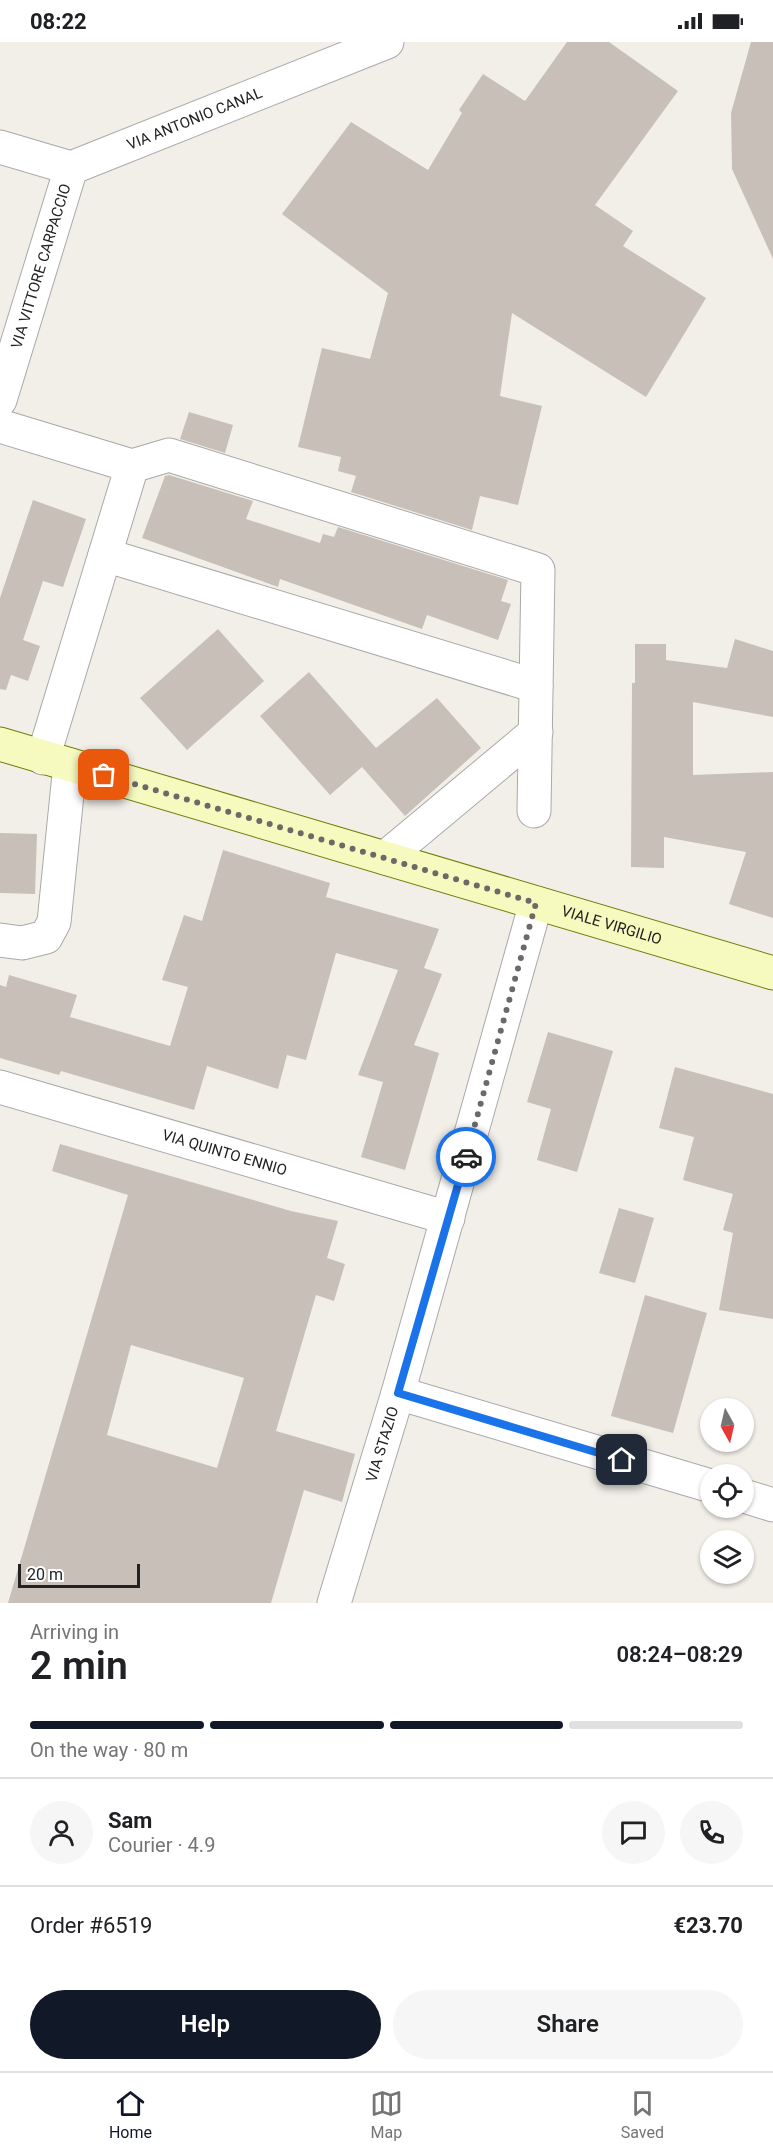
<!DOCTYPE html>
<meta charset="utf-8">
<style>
body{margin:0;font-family:Roboto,sans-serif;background:#f6f6f6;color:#202124;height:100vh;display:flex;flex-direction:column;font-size:22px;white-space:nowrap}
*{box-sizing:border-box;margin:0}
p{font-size:20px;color:#757577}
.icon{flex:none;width:33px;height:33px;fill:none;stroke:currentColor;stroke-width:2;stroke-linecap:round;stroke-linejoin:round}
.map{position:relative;height:1561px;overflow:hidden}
.sheet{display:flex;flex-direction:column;background:#fff;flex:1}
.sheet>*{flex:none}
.needle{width:39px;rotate:172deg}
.fabs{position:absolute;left:700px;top:1356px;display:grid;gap:12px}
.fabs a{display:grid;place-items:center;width:54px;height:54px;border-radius:50%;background:#fff;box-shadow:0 2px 4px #0004;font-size:30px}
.scale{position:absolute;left:18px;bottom:15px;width:122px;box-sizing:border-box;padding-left:6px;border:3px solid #222;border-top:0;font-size:16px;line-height:21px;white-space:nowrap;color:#222;-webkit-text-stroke:4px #fff;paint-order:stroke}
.pin{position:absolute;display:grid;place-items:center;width:51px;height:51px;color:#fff;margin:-26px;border-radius:12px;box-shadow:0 3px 9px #0006}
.courier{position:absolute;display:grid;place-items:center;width:60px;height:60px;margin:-30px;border:4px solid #1a73e8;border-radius:50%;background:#fff;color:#222;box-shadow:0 2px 8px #0007}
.summary em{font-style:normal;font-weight:600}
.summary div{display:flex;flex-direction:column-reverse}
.summary{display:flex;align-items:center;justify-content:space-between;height:102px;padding:0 30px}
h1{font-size:39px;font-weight:600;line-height:45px}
.bar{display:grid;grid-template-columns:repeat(4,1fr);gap:9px 6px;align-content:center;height:72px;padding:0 30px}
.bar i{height:8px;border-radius:4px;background:#e0e0e0}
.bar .active{background:#111827}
.bar p{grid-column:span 4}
.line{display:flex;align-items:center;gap:15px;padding:0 30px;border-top:2px solid #e0e0e0}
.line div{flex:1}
.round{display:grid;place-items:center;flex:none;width:63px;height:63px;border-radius:32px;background:#f6f6f6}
.button{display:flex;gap:12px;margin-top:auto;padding:12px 30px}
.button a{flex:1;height:69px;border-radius:36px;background:#111827;color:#fff;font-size:24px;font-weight:600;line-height:69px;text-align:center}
.button a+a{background:#f6f6f6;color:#202124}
.status{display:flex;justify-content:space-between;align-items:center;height:42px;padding:0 30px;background:#fff;direction:ltr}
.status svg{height:16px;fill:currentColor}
.menu{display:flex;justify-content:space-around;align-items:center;height:84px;border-top:2px solid #e0e0e0;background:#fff;font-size:16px;color:#757577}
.menu a{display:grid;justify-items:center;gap:3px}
.menu .active{color:#111827}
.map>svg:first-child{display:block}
.building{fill:#c7bfb8;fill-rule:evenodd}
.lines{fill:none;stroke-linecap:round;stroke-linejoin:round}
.street-casing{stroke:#a9a9a9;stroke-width:35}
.secondary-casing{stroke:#707d05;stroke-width:35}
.street{stroke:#fff;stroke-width:33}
.secondary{stroke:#f7fabf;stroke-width:33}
.done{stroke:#6b6a68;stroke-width:6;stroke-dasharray:0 10.8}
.route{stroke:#1a73e8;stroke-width:8}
.labels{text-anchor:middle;stroke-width:5;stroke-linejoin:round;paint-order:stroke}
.street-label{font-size:15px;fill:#222;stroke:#fff}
</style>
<div class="status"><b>08:22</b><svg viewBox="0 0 49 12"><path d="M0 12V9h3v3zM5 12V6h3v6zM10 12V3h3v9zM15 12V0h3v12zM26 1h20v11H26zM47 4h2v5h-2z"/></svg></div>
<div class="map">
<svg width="773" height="1561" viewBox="0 0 773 1561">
<rect width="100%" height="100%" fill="#f2efe9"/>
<g class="building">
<path d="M 567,0 L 609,0 L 678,49 L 595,163 L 633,189 L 623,204 L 706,256 L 646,355 L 512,271 L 500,354 L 542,364 L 518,463 L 480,454 L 472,488 L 351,450 L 356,434 L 338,429 L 341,415 L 298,405 L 322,306 L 370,317 L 388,251 L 282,172 L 351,80 L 428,128 L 462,71 L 459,68 L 483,32 L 525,59 Z"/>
<path d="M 751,0 L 773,0 L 773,217 L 732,127 L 731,71 Z"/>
<path d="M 189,370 L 233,383 L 225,411 L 180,397 Z"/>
<path d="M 169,433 L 253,459 L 246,477 L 320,501 L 323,492 L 334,495 L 338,485 L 508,538 L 501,559 L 511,562 L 498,598 L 427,573 L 422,587 L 280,537 L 278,545 L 142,496 L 165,434 Z"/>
<path d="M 33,458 L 86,477 L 63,545 L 43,539 L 23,598 L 40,604 L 28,639 L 11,633 L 6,648 L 0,647 L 0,556 Z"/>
<path d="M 218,587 L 264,639 L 187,708 L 140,656 Z"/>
<path d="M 735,597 L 773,609 L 773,675 L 693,660 L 693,733 L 773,730 L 773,876 L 729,862 L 746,810 L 664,795 L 664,826 L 631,825 L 632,641 L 635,641 L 635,602 L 666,602 L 666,618 L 727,626 Z"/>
<path d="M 309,630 L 376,706 L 437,656 L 481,706 L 405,774 L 362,725 L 330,753 L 260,674 Z"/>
<path d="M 0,791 L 37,792 L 35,852 L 0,851 Z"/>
<path d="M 223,808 L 330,841 L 326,855 L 439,887 L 424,926 L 442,932 L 414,1003 L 439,1011 L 405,1128 L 361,1115 L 383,1040 L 358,1033 L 398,928 L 336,911 L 306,1018 L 287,1013 L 278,1047 L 207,1024 L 194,1068 L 61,1029 L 59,1033 L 0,1016 L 0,943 L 6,945 L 9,933 L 77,953 L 70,975 L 170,1004 L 188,945 L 162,938 L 184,873 L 202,879 Z"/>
<path d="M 548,990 L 613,1009 L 577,1130 L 537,1118 L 551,1067 L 527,1060 Z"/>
<path d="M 675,1025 L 773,1052 L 773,1277 L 719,1268 L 733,1191 L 723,1188 L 733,1152 L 683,1138 L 694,1095 L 659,1086 Z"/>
<path d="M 60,1102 L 291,1169 L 338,1179 L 327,1216 L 345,1222 L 334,1259 L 316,1253 L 276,1389 L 355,1412 L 342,1460 L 304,1448 L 271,1561 L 8,1561 L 128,1153 L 52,1129 ZM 131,1303 L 244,1336 L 217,1426 L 107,1393 Z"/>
<path d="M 619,1166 L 654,1176 L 635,1241 L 599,1231 Z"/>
<path d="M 645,1253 L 707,1271 L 673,1391 L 611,1374 Z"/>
</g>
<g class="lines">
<g class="street-casing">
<g id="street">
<path id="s1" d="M 0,105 L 71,126 L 387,0"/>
<path id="s2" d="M 0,358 L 71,126"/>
<path d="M 0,384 L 132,424 L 43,716"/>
<path d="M 132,424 L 169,413 L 538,528 L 534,769"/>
<path d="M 105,513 L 536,644"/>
<path d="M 385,816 L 536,690"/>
<path d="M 0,898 L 22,901 L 46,895 L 54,880 L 70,723"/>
<path id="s3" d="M 0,1045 L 448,1176"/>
<path d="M 398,1351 L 711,1444"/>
<path d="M 744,1454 L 773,1463"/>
<path id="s4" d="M 334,1561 L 398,1351 L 536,861"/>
</g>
</g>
<g class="secondary-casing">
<g id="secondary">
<path id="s5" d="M 0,702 L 773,931"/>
</g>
</g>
<use href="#street" class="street"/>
<use href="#secondary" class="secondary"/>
</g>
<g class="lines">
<path class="done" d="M 104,733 L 536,861 L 466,1115"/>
<path class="route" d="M 466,1115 L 398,1351 L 622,1418"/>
</g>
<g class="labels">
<g class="street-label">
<text dy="5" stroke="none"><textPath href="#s1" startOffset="207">VIA ANTONIO CANAL</textPath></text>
<text dy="5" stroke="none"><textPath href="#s2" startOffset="140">VIA VITTORE CARPACCIO</textPath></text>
<text dy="5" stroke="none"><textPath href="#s5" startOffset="638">VIALE VIRGILIO</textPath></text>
<text dy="5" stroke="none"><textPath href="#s3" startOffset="234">VIA QUINTO ENNIO</textPath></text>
<text dy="5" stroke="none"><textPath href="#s4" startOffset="166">VIA STAZIO</textPath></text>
</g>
</g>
</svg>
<div class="fabs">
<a><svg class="needle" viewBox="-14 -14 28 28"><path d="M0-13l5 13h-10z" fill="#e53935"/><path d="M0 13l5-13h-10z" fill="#757577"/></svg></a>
<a><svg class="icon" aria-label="locate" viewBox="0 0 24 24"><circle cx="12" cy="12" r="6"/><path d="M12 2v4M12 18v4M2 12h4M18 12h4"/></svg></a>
<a><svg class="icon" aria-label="layers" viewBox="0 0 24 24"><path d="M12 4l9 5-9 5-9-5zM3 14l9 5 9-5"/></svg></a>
</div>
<div class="scale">20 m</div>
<div class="pin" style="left:104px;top:733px;background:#ea580c"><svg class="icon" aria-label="bag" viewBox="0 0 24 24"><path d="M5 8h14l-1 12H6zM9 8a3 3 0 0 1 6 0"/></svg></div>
<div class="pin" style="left:622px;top:1418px;background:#1f2937"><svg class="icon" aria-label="home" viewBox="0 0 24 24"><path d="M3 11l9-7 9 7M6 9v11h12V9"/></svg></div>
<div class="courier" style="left:466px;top:1115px"><svg class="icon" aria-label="car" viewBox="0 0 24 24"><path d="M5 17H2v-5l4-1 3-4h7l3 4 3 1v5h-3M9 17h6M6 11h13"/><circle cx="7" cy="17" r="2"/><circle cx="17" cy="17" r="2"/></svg></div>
</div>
<section class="sheet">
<div class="summary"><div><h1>2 min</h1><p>Arriving in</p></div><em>08:24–08:29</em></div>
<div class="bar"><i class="active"></i><i class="active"></i><i class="active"></i><i></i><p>On the way · 80 m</p></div>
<div class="line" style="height:108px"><a class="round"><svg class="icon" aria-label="person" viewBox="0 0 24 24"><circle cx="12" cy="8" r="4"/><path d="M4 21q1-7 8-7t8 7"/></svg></a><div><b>Sam</b><p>Courier · 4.9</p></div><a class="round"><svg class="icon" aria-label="chat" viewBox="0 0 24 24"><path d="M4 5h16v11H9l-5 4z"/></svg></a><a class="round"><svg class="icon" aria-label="phone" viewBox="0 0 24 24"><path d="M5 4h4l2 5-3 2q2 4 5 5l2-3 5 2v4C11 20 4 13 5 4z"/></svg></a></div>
<div class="line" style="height:78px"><div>Order #6519</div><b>€23.70</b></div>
<div class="button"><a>Help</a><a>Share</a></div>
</section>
<nav class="menu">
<a class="active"><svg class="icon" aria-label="home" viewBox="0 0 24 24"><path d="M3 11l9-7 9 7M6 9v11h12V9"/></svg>Home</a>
<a><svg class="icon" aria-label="map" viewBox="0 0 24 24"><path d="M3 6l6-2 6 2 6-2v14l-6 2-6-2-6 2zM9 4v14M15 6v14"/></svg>Map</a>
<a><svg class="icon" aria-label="saved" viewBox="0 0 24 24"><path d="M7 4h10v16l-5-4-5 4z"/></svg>Saved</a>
</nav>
